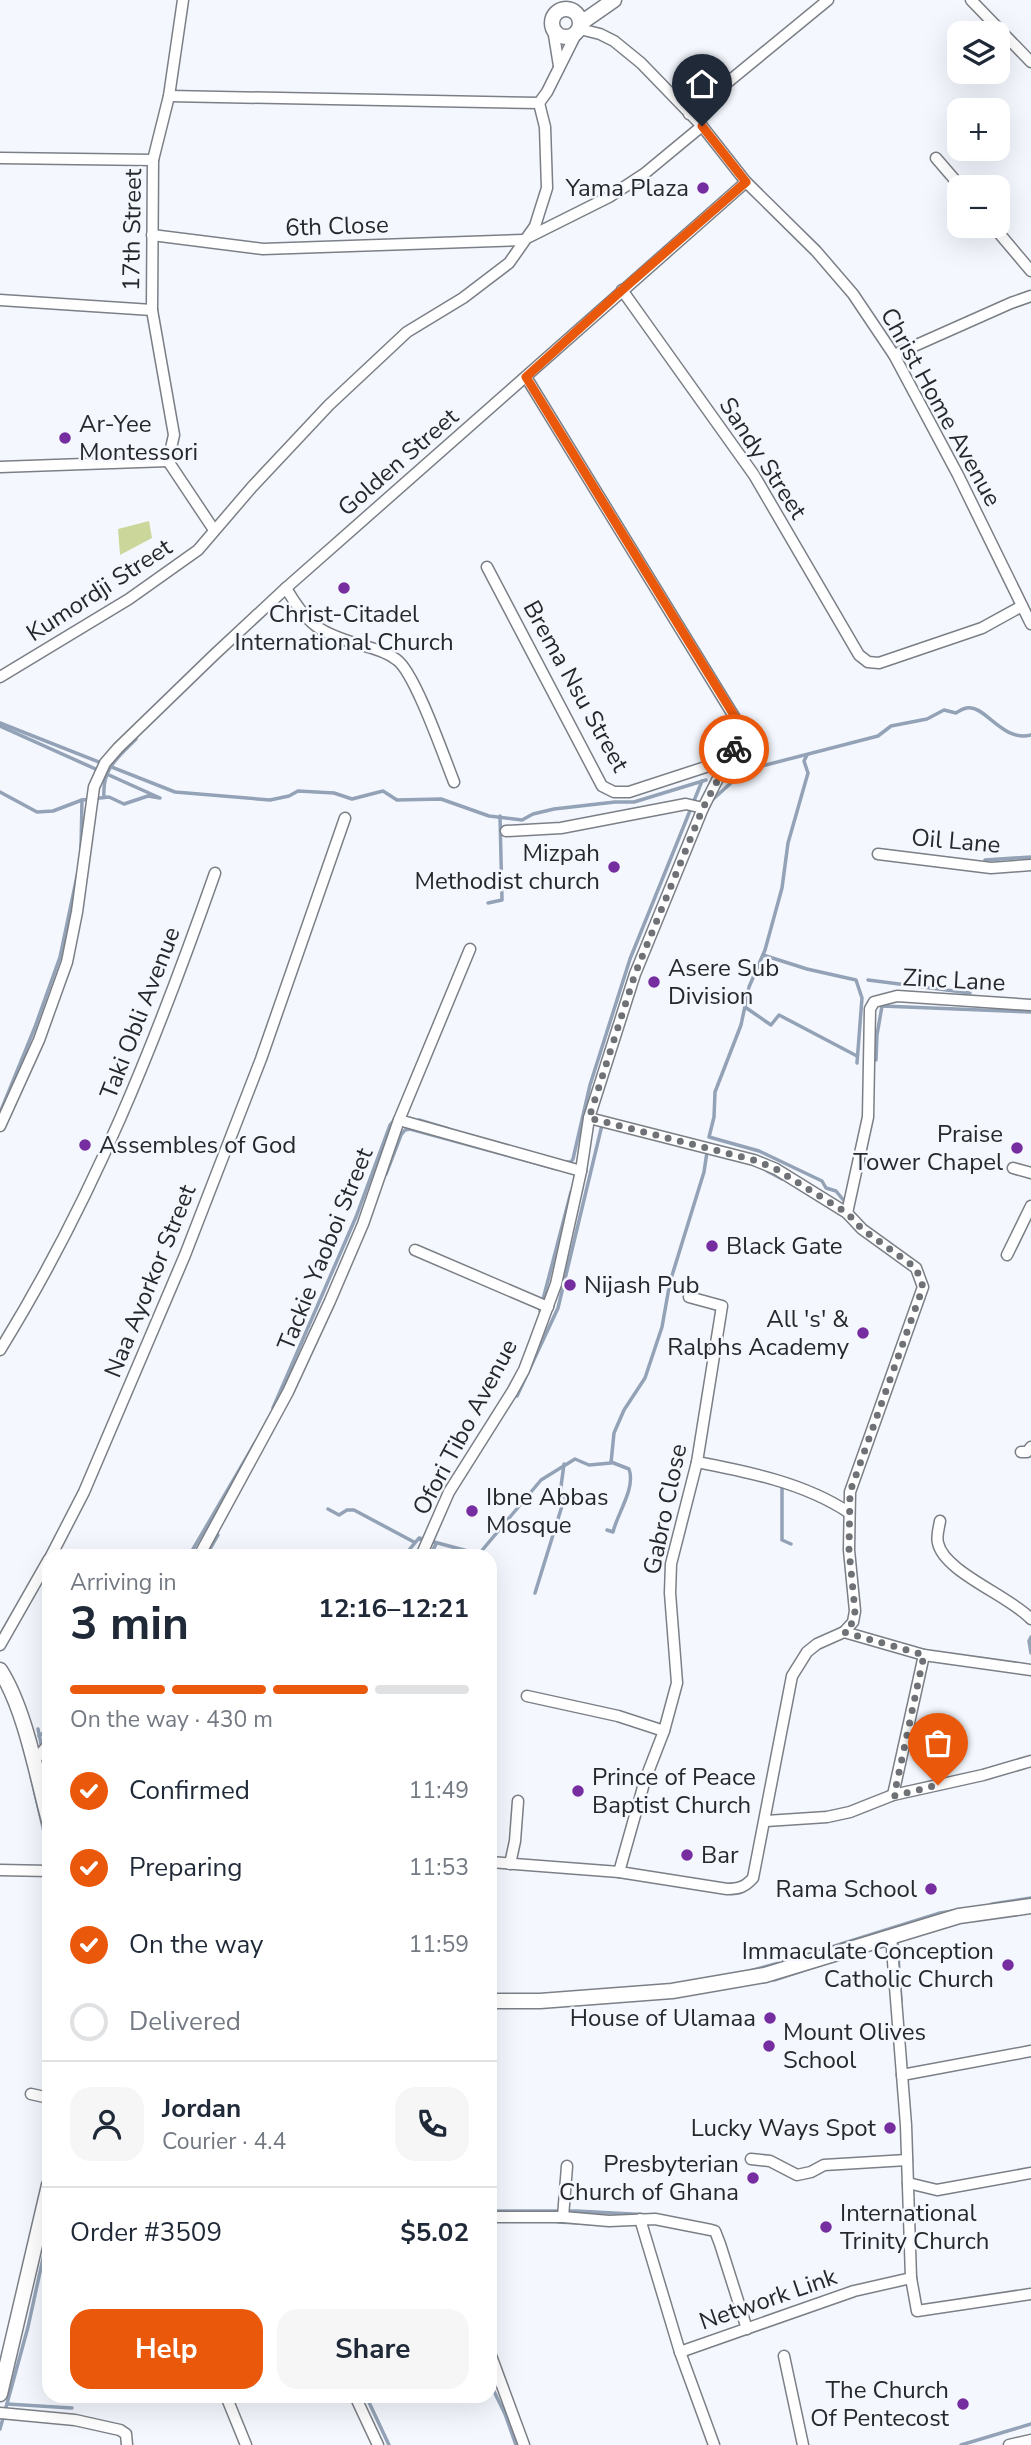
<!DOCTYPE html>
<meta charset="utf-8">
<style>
body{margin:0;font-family:"Nunito Sans",sans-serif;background:#f6f6f7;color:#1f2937;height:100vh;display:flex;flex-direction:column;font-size:26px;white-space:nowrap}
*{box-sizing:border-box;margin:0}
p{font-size:23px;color:#747a83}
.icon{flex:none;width:38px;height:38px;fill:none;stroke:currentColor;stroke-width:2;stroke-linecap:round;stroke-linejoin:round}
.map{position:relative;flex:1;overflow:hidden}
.panel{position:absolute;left:42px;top:1549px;width:455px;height:854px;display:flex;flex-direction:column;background:#fff;border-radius:21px;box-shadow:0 7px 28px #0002}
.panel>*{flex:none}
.fabs{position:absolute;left:947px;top:21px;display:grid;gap:14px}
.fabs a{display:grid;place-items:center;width:63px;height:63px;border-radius:14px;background:#fff;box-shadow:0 7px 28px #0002;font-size:35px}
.pin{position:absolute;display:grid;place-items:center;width:60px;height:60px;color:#fff;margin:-72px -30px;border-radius:50% 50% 50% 0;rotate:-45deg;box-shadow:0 0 7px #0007}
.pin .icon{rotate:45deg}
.courier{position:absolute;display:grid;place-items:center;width:70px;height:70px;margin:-35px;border:5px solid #ea580c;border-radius:50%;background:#fff;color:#222;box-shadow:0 2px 9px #0007}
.head em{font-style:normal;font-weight:700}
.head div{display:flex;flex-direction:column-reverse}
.head{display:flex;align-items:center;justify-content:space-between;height:119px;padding:0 28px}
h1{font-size:46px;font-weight:700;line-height:52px}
.bar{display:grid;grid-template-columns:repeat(4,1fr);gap:10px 7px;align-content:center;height:84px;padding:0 28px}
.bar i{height:9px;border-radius:5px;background:#e0e1e3}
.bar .selected{background:#ea580c}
.bar p{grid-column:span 4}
.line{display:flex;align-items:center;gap:18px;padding:0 28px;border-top:2px solid #e0e1e3}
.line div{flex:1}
.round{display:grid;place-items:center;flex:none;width:74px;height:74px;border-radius:21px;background:#f6f6f7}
ol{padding:0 28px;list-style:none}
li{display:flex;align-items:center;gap:21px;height:77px}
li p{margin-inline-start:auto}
li .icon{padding:7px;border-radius:50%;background:#ea580c;color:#fff;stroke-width:4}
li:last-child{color:#747a83}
li i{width:38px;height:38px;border:4px solid #e0e1e3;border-radius:50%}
.primary-button{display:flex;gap:14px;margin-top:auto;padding:14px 28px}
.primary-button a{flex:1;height:80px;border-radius:21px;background:#ea580c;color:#fff;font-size:28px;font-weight:700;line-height:80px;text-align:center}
.primary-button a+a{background:#f6f6f7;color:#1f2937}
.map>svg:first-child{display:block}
.green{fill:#cbd69a}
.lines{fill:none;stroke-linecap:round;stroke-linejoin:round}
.stream{stroke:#93a2b6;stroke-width:3.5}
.street-casing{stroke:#7b7f86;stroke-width:13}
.secondary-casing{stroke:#7b7f86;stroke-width:17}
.street{stroke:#fff;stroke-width:10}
.secondary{stroke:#fff;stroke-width:14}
.done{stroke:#6e7175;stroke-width:7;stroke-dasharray:0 12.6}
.route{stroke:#ea580c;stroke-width:9}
.poi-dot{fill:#762d9f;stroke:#f4f8fe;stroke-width:2.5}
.labels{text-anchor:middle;stroke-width:5;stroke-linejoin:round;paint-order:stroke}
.poi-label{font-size:24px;fill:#26282b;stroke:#f4f8fe;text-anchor:end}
.street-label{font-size:24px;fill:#26282b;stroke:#f4f8fe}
</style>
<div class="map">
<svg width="1031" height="2445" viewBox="0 0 1031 2445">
<rect width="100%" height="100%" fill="#f4f8fe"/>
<path class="green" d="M 149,521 L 152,538 L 120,555 L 118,529 Z"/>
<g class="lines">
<g class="stream">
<path d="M 0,723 L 175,792 L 270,800 L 289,796 L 298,791 L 334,793 L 352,799 L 383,791 L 397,800 L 441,799 L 489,816 L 522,820 L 533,814 L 554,809 L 615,802 L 634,802 L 706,780"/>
<path d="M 0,726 L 160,798 L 148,796 L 124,804 L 109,797 L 82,800 L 53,811 L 37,812 L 0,792"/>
<path d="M 807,755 L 804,761 L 808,773 L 788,843 L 782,888 L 765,950 L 749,987 L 741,1025 L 715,1092 L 714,1117 L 709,1137 L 759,1151 L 822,1181 L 826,1188 L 836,1191 L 845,1202"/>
<path d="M 727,775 L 878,736 L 891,726 L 927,719 L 944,710 L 956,713 C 961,710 965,707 971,708 C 987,709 1004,742 1031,735"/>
<path d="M 104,797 C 102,769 117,758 136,739"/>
<path d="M 711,801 L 742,773"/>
<path d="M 81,848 L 82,800"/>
<path d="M 985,860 L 1031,857"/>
<path d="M 488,903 L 502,900 L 500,816"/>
<path d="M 763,955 L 807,969 L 856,980 L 862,998 L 857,1063"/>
<path d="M 868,980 L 970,993"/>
<path d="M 745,1007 L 771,1025 L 779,1015 L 857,1056"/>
<path d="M 876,1060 L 877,1035 L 882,1006 L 1031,1012"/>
<path d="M 0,1113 L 35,1027 L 60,957 L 77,876"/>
<path d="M 419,1120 L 449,1129"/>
<path d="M 564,1162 L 571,1162 L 573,1159 L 590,1085 L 630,959 L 702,781"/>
<path d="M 767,1171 L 782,1179"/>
<path d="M 386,1174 L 401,1135 L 405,1130 L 410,1129 L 557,1169"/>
<path d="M 540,1311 L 571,1192"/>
<path d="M 517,1396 L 558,1308 L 602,1125"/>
<path d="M 273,1408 L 356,1217 L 390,1125 L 395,1119"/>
<path d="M 782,1485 L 782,1540 L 791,1544"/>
<path d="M 328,1509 L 339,1515 L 347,1510 L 354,1510 L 414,1542"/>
<path d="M 607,1530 L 613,1532 C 617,1514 636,1488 629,1469 L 611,1462"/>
<path d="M 189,1556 L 255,1443"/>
<path d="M 206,1556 L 218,1535"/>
<path d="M 404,1556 L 419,1538 L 479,1554 L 541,1480 L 575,1459 L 589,1465 L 611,1463 L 614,1433 L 624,1410 L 645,1378 L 662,1327 L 670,1282 L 704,1172 L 707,1152"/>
<path d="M 430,1556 L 436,1544"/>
<path d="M 535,1593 L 562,1506 L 567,1499 L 560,1494 L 564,1464"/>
<path d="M 1031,1637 L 1029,1641 L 1031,1653"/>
<path d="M 38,1729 L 49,1783"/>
<path d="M 39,1736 L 49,1729"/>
<path d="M 31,1776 L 49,1853"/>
<path d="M 992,1904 L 1031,1898"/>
<path d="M 897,1940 L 901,2001"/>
<path d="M 746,1972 L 790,1960 L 940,1913 L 953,1911"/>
<path d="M 774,1980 L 826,1963"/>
<path d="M 44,2183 L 49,2161"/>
<path d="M 490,2211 L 576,2211 L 651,2215"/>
<path d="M 558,2222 L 596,2224"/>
<path d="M 490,2383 L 505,2414 L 516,2445"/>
<path d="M 366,2396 L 389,2445"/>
<path d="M 7,2404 L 72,2408"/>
<path d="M 0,2429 L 28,2327 L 49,2231"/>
<path d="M 961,2445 L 1031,2424"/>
</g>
<g class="street-casing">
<g id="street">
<path d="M 971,0 L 1031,62"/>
<path d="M 553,29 L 559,66"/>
<path d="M 580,29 L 600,34 L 614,41 L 641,63 L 702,126 L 746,182 L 816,251 L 853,294 L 894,355 L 958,475 L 1031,624"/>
<path d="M 169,96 L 539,103"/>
<path d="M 539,103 L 547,92 L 576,34"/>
<path d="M 689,114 L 828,0"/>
<path d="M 0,158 L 153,160"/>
<path d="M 936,158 L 961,187"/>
<path d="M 993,226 L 1031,271"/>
<path d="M 152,235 L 263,249 L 523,240"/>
<path d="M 529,237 L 609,197 L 644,174 L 702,126"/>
<path d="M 622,290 L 754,475 L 859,655 L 868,662 L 879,663 L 982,628 L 1022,606"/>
<path d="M 0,300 L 152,310"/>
<path d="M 894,355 L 1011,303 L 1031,296"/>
<path d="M 168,461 L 174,435 L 152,310 L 153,160 L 169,96 L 183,0"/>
<path d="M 168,461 L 214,530"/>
<path d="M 0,467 L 168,461"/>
<path d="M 487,567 L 602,786 L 614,792 L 629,792 L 727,760"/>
<path d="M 286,588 C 308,626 320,633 361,645 C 373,648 387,652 397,660 C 415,673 444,757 454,782"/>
<path d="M 0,677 L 129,599 L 198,550 L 252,487 L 329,405 L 407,332 L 463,298 L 509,263 L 535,226 L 547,188 L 545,127 L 539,103"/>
<path d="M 506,831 L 561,828 L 686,804 L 703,808"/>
<path d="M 878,854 L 991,868 L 1031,865"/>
<path d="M 399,1120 L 581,1171"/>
<path d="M 0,1126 L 39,1040 L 67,962 L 77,912 L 94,787 L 105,763 L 118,748 L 214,655 L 286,588 L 746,182"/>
<path d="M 1013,1168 L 1031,1173"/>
<path d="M 847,1213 L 868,1117 L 870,1009 L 874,1002 L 897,996 L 1031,1005"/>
<path d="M 415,1250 L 548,1307"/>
<path d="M 1007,1255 L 1031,1206"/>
<path d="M 0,1350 C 94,1198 156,1041 215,873"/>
<path d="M 1021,1452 L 1027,1452 L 1031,1447"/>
<path d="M 697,1462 C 749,1472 804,1483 848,1512"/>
<path d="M 940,1521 C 939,1528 936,1536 938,1543 C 944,1572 1010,1596 1031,1619"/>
<path d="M 51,1556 L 84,1492 L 185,1255 L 261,1059 L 345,818"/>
<path d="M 199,1556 L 288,1392 L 330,1301 L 363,1224 L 399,1120 L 470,949"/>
<path d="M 421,1556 L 449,1492 L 512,1392 L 524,1370 L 535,1341 L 556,1284 L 581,1171 L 589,1118 L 635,974 L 703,808 L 740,735 L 740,725 L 735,718 L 526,377"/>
<path d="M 844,1632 L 924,1655 L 1031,1670"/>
<path d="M 0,1645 L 49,1559"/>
<path d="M 527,1696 L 618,1716 L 664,1731"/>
<path d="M 34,1761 L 49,1744"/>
<path d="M 893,1795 L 924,1655"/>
<path d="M 766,1821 L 827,1817 L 850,1812 L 893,1795 L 983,1775 L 1031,1761"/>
<path d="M 490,1862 L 619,1872 L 727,1889 C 739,1889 745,1887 753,1878 L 792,1676 L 807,1652 L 817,1644 L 844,1632 L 853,1622 L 855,1611 L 849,1550 L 850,1492 L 923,1287 L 916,1268 L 862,1229 L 847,1213 L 776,1169 L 754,1160 L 589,1118"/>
<path d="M 510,1864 L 515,1841 L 518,1801"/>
<path d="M 0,1870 L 49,1871"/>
<path d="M 619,1872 L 645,1780 L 664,1731 L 677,1683 L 670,1593 L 671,1564 L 697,1462 L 722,1306 L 689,1297"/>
<path d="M 891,1936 L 906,2125 L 911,2278 L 917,2311 L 1031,2294"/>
<path d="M 902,2075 L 1031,2051"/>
<path d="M 31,2094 L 49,2098"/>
<path d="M 751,2159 L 770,2161 L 797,2175 L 811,2172 L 824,2165 L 907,2160"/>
<path d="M 908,2183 L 937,2190 L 1031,2173"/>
<path d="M 490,2217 L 563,2217 L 609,2221 L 655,2219 L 711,2230 L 715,2231 L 720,2244 L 747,2329"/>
<path d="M 563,2217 L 567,2166"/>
<path d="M 640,2219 L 680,2352 L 714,2445"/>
<path d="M 680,2352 L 854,2291 L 911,2278"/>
<path d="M 490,2353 L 524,2445"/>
<path d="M 784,2356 L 803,2445"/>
<path d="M 226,2396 L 246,2445"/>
<path d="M 355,2396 L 378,2445"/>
<path d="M 0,2413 L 75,2420 L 120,2430 L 126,2434 L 127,2445"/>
<path d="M 1009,2445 L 1031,2440"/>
</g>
</g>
<g class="secondary-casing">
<g id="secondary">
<circle cx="566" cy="23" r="14"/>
<path d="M 581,23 L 614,0"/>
<path d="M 0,1670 C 25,1709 37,1776 49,1821"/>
<path d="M 490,2001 L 540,2001 L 672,1991 L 765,1975 L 959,1916 L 1031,1906"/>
<path d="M 0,2394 L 49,2185"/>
</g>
</g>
<use href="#street" class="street"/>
<use href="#secondary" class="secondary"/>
</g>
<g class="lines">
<path class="done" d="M 734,749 L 703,808 L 635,974 L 589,1118 L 754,1160 L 776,1169 L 847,1213 L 862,1229 L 916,1268 L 923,1287 L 850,1492 L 849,1550 L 855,1611 L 853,1622 L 844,1632 L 924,1655 L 894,1796 L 938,1785"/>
<path class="route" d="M 702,126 L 746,182 L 622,290 L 526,377 L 740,725 L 740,735 L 734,749"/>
</g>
<g class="poi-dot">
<circle cx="703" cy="188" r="7"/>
<circle cx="65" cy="438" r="7"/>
<circle cx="344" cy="588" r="7"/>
<circle cx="614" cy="867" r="7"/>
<circle cx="654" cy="982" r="7"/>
<circle cx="85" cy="1145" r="7"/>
<circle cx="1017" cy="1148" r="7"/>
<circle cx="712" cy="1246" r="7"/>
<circle cx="570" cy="1285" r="7"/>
<circle cx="863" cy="1333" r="7"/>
<circle cx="472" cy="1511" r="7"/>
<circle cx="578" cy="1791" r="7"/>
<circle cx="687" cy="1855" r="7"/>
<circle cx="931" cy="1889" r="7"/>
<circle cx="1008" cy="1965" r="7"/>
<circle cx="770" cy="2018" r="7"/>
<circle cx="769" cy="2046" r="7"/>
<circle cx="890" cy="2128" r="7"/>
<circle cx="753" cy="2178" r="7"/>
<circle cx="826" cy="2227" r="7"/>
<circle cx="963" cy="2404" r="7"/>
</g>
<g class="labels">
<g class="poi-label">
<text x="689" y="196">Yama Plaza</text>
<text x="79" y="432" text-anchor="start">Ar-Yee<tspan x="79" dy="28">Montessori</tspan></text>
<text x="344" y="622" text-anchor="middle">Christ-Citadel<tspan x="344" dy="28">International Church</tspan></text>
<text x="600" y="861">Mizpah<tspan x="600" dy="28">Methodist church</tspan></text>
<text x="668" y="976" text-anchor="start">Asere Sub<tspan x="668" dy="28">Division</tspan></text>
<text x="1003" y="1142">Praise<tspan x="1003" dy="28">Tower Chapel</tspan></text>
<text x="99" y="1153" text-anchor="start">Assembles of God</text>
<text x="726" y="1254" text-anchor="start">Black Gate</text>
<text x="584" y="1293" text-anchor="start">Nijash Pub</text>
<text x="849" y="1327">All 's' &amp;<tspan x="849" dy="28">Ralphs Academy</tspan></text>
<text x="486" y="1505" text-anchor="start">Ibne Abbas<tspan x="486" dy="28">Mosque</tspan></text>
<text x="592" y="1785" text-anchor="start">Prince of Peace<tspan x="592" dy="28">Baptist Church</tspan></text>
<text x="701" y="1863" text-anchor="start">Bar</text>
<text x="917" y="1897">Rama School</text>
<text x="994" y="1959">Immaculate Conception<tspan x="994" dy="28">Catholic Church</tspan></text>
<text x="756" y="2026">House of Ulamaa</text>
<text x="783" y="2040" text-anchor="start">Mount Olives<tspan x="783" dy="28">School</tspan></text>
<text x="876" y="2136">Lucky Ways Spot</text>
<text x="739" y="2172">Presbyterian<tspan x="739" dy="28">Church of Ghana</tspan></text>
<text x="840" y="2221" text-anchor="start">International<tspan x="840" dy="28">Trinity Church</tspan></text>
<text x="949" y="2398">The Church<tspan x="949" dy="28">Of Pentecost</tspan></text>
</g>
<g class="street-label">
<text transform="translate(337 226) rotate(-2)" y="8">6th Close</text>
<text transform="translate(132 230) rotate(-89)" y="8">17th Street</text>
<text transform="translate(941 407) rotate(61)" y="8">Christ Home Avenue</text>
<text transform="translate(763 458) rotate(57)" y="8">Sandy Street</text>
<text transform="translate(398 462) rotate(-41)" y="8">Golden Street</text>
<text transform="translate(99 590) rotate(-33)" y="8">Kumordji Street</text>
<text transform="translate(576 686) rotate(61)" y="8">Brema Nsu Street</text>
<text transform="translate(956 841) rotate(5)" y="8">Oil Lane</text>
<text transform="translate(954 980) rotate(3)" y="8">Zinc Lane</text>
<text transform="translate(140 1013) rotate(-69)" y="8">Taki Obli Avenue</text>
<text transform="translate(325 1249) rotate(-68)" y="8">Tackie Yaoboi Street</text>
<text transform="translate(150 1281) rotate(-68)" y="8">Naa Ayorkor Street</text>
<text transform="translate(465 1427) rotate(-62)" y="8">Ofori Tibo Avenue</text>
<text transform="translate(665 1509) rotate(-78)" y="8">Gabro Close</text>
<text transform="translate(768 2299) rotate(-19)" y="8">Network Link</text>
</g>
</g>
</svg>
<div class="fabs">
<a><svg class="icon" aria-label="layers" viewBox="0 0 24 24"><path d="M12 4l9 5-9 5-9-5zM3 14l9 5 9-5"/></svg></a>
<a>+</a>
<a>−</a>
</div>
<div class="pin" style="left:938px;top:1785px;background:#ea580c"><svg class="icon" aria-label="bag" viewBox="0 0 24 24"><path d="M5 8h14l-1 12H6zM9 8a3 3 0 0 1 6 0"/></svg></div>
<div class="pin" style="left:702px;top:126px;background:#1f2937"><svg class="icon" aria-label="home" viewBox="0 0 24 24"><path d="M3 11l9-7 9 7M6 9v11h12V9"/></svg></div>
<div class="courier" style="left:734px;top:749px"><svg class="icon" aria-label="bike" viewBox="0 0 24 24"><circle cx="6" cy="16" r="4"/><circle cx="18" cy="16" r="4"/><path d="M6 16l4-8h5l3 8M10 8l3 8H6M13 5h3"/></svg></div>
<section class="panel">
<div class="head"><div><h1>3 min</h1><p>Arriving in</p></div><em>12:16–12:21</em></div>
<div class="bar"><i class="selected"></i><i class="selected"></i><i class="selected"></i><i></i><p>On the way · 430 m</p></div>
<ol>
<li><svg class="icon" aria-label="check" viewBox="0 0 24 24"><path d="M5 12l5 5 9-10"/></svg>Confirmed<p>11:49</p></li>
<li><svg class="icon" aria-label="check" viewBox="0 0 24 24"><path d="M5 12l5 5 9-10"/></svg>Preparing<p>11:53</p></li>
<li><svg class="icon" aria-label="check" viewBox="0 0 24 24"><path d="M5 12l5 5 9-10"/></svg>On the way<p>11:59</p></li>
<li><i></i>Delivered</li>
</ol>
<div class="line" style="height:126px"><a class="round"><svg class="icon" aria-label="person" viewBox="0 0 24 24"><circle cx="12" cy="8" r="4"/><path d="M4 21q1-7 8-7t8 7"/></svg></a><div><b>Jordan</b><p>Courier · 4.4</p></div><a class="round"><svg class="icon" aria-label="phone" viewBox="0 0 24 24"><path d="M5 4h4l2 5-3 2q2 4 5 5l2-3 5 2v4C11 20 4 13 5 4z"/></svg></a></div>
<div class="line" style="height:91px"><div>Order #3509</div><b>$5.02</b></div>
<div class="primary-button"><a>Help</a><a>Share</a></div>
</section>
</div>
